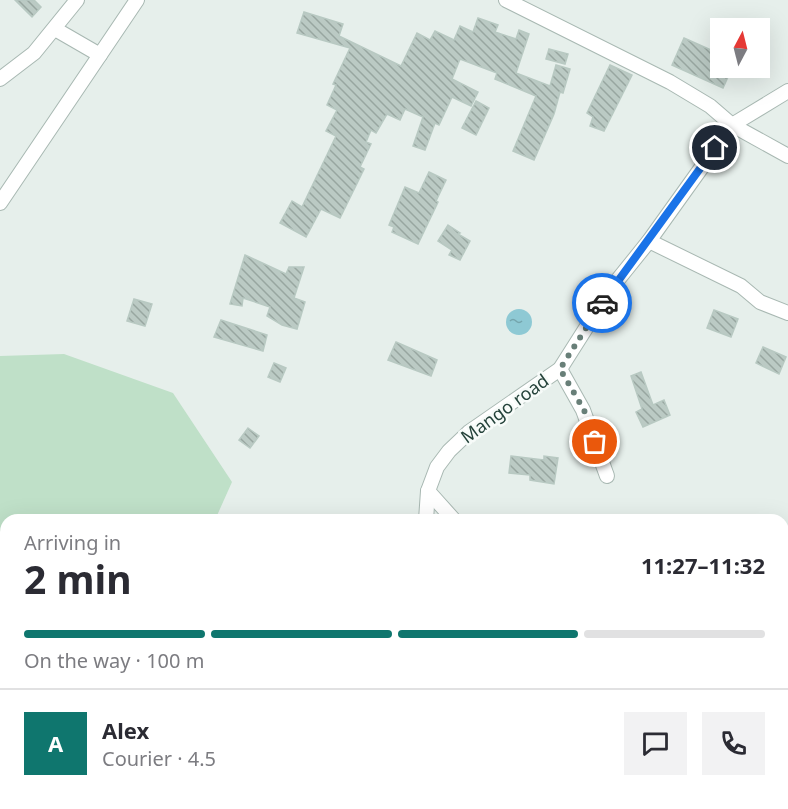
<!DOCTYPE html>
<meta charset="utf-8">
<style>
body{margin:0;font-family:"Noto Sans",sans-serif;background:#f2f2f3;color:#2b2b33;height:100vh;display:flex;flex-direction:column;font-size:22px;white-space:nowrap}
*{box-sizing:border-box;margin:0}
p{font-size:20px;color:#7c7c81}
.icon{flex:none;width:33px;height:33px;fill:none;stroke:currentColor;stroke-width:2;stroke-linecap:round;stroke-linejoin:round}
.map{position:relative;flex:1;overflow:hidden}
.details{position:absolute;left:0px;top:514px;width:789px;height:296px;display:flex;flex-direction:column;background:#fff;border-radius:18px 18px 0 0;box-shadow:0 6px 24px #0002}
.details>*{flex:none}
.needle{width:39px;rotate:7deg}
.buttons{position:absolute;left:710px;top:18px;display:grid;gap:12px}
.buttons a{display:grid;place-items:center;width:60px;height:60px;border-radius:0px;background:#fff;box-shadow:0 6px 24px #0002;font-size:30px}
.pin{position:absolute;display:grid;place-items:center;width:51px;height:51px;color:#fff;margin:-26px;border:3px solid #fff;border-radius:50%;box-shadow:0 2px 6px #0007}
.courier{position:absolute;display:grid;place-items:center;width:60px;height:60px;margin:-30px;border:4px solid #1a73e8;border-radius:50%;background:#fff;color:#222;box-shadow:0 2px 8px #0007}
.overview em{font-style:normal;font-weight:700}
.overview div{display:flex;flex-direction:column-reverse}
.overview{display:flex;align-items:center;justify-content:space-between;height:102px;padding:0 24px}
h1{font-size:39px;font-weight:700;line-height:45px}
.bar{display:grid;grid-template-columns:repeat(4,1fr);gap:9px 6px;align-content:center;height:72px;padding:0 24px}
.bar i{height:8px;border-radius:4px;background:#e1e1e2}
.bar .active{background:#0f766e}
.bar p{grid-column:span 4}
.line{display:flex;align-items:center;gap:15px;padding:0 24px;border-top:2px solid #e1e1e2}
.line div{flex:1}
.round{display:grid;place-items:center;flex:none;width:63px;height:63px;border-radius:0px;background:#f2f2f3}
.map>svg:first-child{display:block}
.pitch{fill:#bfe0c8}
.water{fill:url(#water-ripples)}
.building{fill:url(#building-back-hatch);stroke:#b8c9c2;stroke-width:1.5}
.lines{fill:none;stroke-linecap:round;stroke-linejoin:round}
.street-casing{stroke:#a8b8b2;stroke-width:16}
.street{stroke:#fff;stroke-width:14}
.done{stroke:#687f78;stroke-width:6;stroke-dasharray:0 10.8}
.route{stroke:#1a73e8;stroke-width:8}
.labels{text-anchor:middle;stroke-width:5;stroke-linejoin:round;paint-order:stroke}
.street-label{font-size:18px;fill:#24423a;stroke:#f7fbf9}
</style>
<div class="map">
<svg width="788" height="809" viewBox="0 0 788 809">
<defs>
<pattern id="water-ripples" width="26" height="14" patternUnits="userSpaceOnUse" patternTransform="scale(1.5)"><rect width="26" height="14" fill="#8ec9d4"/><path d="M2 4q2-2 4 0t4 0M15 11q2-2 4 0t4 0" fill="none" stroke="#74a5ad"/></pattern>
<pattern id="building-back-hatch" width="6" height="6" patternUnits="userSpaceOnUse" patternTransform="scale(1.5)"><rect width="6" height="6" fill="#bbcac4"/><path d="M-1 5l2 2M0 0l6 6M5-1l2 2" fill="none" stroke="#98a6a0"/></pattern>
</defs>
<rect width="100%" height="100%" fill="#e6efeb"/>
<path class="pitch" d="M 64,354 L 173,393 L 232,482 L 215,520 L 6,520 L 6,804 L 90,804 L 88,809 L 0,809 L 0,356 Z"/>
<circle class="water" cx="519" cy="322" r="13"/>
<g class="building">
<path d="M 15,0 L 34,0 L 41,7 L 32,17 Z"/>
<path d="M 304,12 L 343,24 L 339,36 L 401,66 L 417,33 L 430,40 L 435,31 L 454,40 L 460,26 L 473,32 L 478,18 L 498,25 L 495,32 L 516,39 L 519,30 L 529,34 L 516,73 L 550,86 L 556,65 L 570,69 L 563,93 L 560,92 L 554,114 L 534,160 L 513,151 L 536,96 L 495,79 L 497,73 L 460,59 L 452,79 L 478,92 L 471,106 L 452,97 L 439,125 L 435,123 L 425,150 L 413,146 L 423,117 L 405,109 L 400,120 L 387,114 L 376,133 L 371,130 L 366,142 L 371,144 L 360,167 L 364,169 L 340,218 L 321,209 L 306,237 L 280,223 L 292,201 L 302,207 L 336,136 L 326,131 L 337,110 L 327,105 L 336,85 L 333,84 L 350,48 L 297,33 Z"/>
<path d="M 684,38 L 720,54 L 720,68 L 732,68 L 723,88 L 672,65 Z"/>
<path d="M 549,49 L 568,54 L 565,64 L 546,59 Z"/>
<path d="M 610,65 L 632,75 L 604,131 L 590,126 L 593,117 L 587,113 Z"/>
<path d="M 476,101 L 489,108 L 476,135 L 462,128 Z"/>
<path d="M 429,172 L 446,180 L 436,201 L 438,202 L 418,244 L 392,232 L 394,227 L 389,225 L 405,187 L 419,193 Z"/>
<path d="M 448,225 L 460,233 L 458,234 L 470,241 L 460,260 L 449,255 L 452,250 L 438,241 Z"/>
<path d="M 245,255 L 286,274 L 289,267 L 304,267 L 294,298 L 305,302 L 297,329 L 282,325 L 267,316 L 270,307 L 243,298 L 242,306 L 230,304 Z"/>
<path d="M 134,299 L 152,304 L 145,326 L 127,321 Z"/>
<path d="M 714,310 L 738,319 L 731,337 L 707,328 Z"/>
<path d="M 221,320 L 267,335 L 263,351 L 214,337 Z"/>
<path d="M 396,342 L 437,360 L 431,376 L 388,360 Z"/>
<path d="M 763,347 L 786,357 L 779,374 L 756,363 Z"/>
<path d="M 274,363 L 286,368 L 280,382 L 268,377 Z"/>
<path d="M 641,372 L 653,405 L 664,400 L 670,415 L 643,427 L 636,412 L 642,409 L 631,376 Z"/>
<path d="M 248,428 L 259,436 L 250,448 L 239,440 Z"/>
<path d="M 511,456 L 544,460 L 544,456 L 558,458 L 554,484 L 530,480 L 530,475 L 509,473 Z"/>
</g>
<g class="lines">
<g class="street-casing">
<g id="street">
<path d="M 506,0 L 670,82 L 710,106 L 732,125 L 788,156"/>
<path d="M 55,29 L 100,55"/>
<path d="M 0,79 L 34,53 L 77,0"/>
<path d="M 0,203 L 137,0"/>
<path d="M 649,241 L 741,286 L 760,302 L 788,313"/>
<path d="M 560,369 L 583,410 L 607,476"/>
<path d="M 428,491 L 454,520"/>
<path d="M 426,520 L 428,491 L 437,467 L 449,451 L 469,432 L 560,369 L 612,287 L 649,241 L 732,125 L 788,91"/>
<path d="M 429,804 L 429,809"/>
<path d="M 591,804 L 592,809"/>
<path d="M 715,804 L 719,809"/>
</g>
</g>
<use href="#street" class="street"/>
</g>
<g class="lines">
<path class="done" d="M 595,442 L 584,410 L 560,369 L 602,303"/>
<path class="route" d="M 602,303 L 715,148"/>
</g>
<g class="labels">
<g class="street-label">
<text transform="translate(505 409) rotate(-36)" y="6">Mango road</text>
</g>
</g>
</svg>
<div class="buttons">
<a><svg class="needle" viewBox="-14 -14 28 28"><path d="M0-13l5 13h-10z" fill="#e53935"/><path d="M0 13l5-13h-10z" fill="#7c7c81"/></svg></a>
</div>
<div class="pin" style="left:595px;top:442px;background:#ea580c"><svg class="icon" aria-label="bag" viewBox="0 0 24 24"><path d="M5 8h14l-1 12H6zM9 8a3 3 0 0 1 6 0"/></svg></div>
<div class="pin" style="left:715px;top:148px;background:#1f2937"><svg class="icon" aria-label="home" viewBox="0 0 24 24"><path d="M3 11l9-7 9 7M6 9v11h12V9"/></svg></div>
<div class="courier" style="left:602px;top:303px"><svg class="icon" aria-label="car" viewBox="0 0 24 24"><path d="M5 17H2v-5l4-1 3-4h7l3 4 3 1v5h-3M9 17h6M6 11h13"/><circle cx="7" cy="17" r="2"/><circle cx="17" cy="17" r="2"/></svg></div>
<section class="details">
<div class="overview"><div><h1>2 min</h1><p>Arriving in</p></div><em>11:27–11:32</em></div>
<div class="bar"><i class="active"></i><i class="active"></i><i class="active"></i><i></i><p>On the way · 100 m</p></div>
<div class="line" style="height:108px"><b class="round" style="background:#0f766e;color:#fff">A</b><div><b>Alex</b><p>Courier · 4.5</p></div><a class="round"><svg class="icon" aria-label="chat" viewBox="0 0 24 24"><path d="M4 5h16v11H9l-5 4z"/></svg></a><a class="round"><svg class="icon" aria-label="phone" viewBox="0 0 24 24"><path d="M5 4h4l2 5-3 2q2 4 5 5l2-3 5 2v4C11 20 4 13 5 4z"/></svg></a></div>
</section>
</div>
